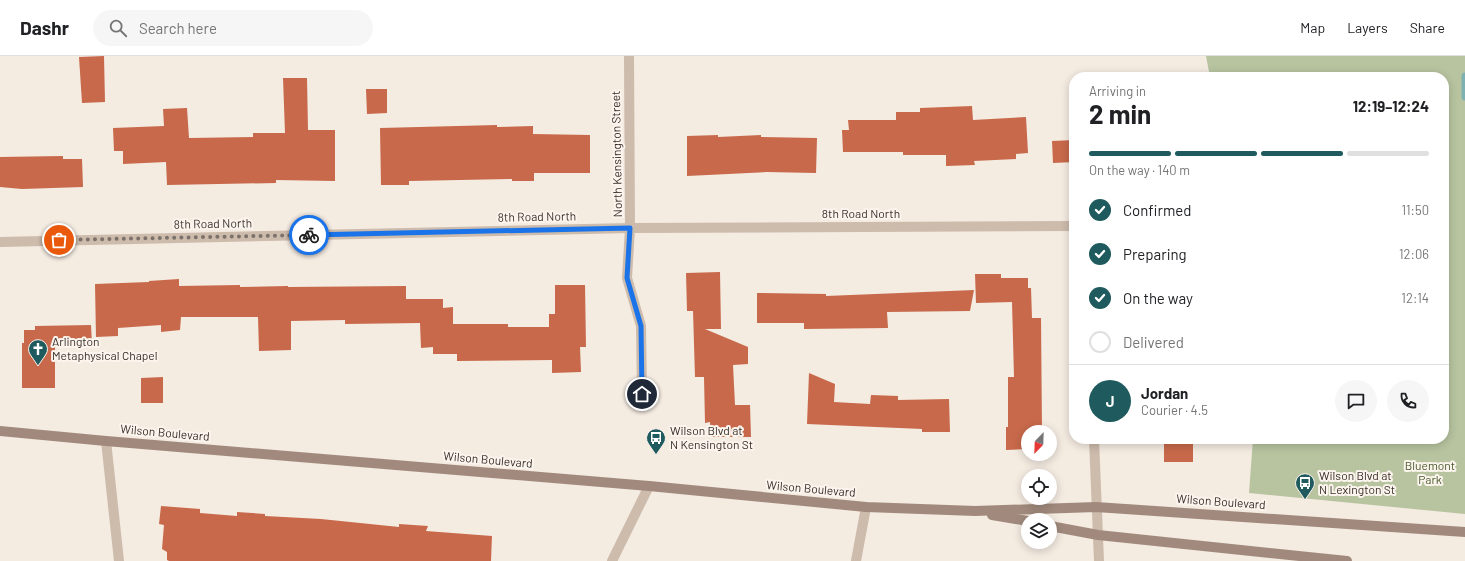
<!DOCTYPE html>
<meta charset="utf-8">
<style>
body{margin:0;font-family:Barlow,sans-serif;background:#f6f6f6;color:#202124;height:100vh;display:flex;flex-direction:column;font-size:15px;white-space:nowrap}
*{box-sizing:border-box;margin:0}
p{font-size:13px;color:#757577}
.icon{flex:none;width:22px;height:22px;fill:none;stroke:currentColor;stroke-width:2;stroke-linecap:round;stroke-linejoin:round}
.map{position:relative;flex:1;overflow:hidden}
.drawer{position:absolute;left:1069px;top:16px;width:380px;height:372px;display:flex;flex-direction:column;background:#fff;border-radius:16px;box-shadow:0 2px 10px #0003}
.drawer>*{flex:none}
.needle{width:26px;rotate:203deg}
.fabs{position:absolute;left:1021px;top:369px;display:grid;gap:8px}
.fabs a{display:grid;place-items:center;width:36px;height:36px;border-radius:50%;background:#fff;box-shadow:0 2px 10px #0003;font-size:20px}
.pin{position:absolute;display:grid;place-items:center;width:34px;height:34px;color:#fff;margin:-17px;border:2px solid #fff;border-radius:50%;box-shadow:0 1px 4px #0007}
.courier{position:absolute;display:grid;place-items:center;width:40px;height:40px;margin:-20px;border:3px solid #1a73e8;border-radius:50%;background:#fff;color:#222;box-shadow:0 1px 5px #0007}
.summary em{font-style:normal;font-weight:700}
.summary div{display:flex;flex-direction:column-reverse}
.summary{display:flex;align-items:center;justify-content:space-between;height:68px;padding:0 20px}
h1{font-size:26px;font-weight:700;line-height:30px}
.bar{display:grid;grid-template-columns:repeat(4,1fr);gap:6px 4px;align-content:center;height:48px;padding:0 20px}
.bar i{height:5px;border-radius:3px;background:#e0e0e0}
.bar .on{background:#1f5a5e}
.bar p{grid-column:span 4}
.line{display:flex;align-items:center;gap:10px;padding:0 20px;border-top:1px solid #e0e0e0}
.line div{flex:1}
.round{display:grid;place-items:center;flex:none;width:42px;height:42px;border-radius:21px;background:#f6f6f6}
ol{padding:0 20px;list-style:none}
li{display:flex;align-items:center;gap:12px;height:44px}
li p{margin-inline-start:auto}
li .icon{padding:4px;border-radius:50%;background:#1f5a5e;color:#fff;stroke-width:4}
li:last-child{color:#757577}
li i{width:22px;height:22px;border:2px solid #e0e0e0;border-radius:50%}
header{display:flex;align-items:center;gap:24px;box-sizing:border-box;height:56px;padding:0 20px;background:#fff;border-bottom:1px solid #e0e0e0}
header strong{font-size:19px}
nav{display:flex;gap:22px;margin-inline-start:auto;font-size:14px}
.search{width:280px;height:36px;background:#f6f6f6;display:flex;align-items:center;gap:10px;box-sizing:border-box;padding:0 14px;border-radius:22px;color:#757577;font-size:15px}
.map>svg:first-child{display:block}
.green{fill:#b8c4a0}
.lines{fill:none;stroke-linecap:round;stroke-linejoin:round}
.stream{stroke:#7fb0b2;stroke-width:7}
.building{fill:#c8694b}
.street{stroke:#cdbbac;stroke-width:10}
.secondary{stroke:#a18a7d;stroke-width:10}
.done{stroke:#7c716b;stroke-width:4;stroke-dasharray:0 7.2}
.route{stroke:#1a73e8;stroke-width:5}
.labels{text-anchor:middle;stroke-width:4;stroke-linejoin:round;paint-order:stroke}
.street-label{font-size:12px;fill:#3b302b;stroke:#fbf5ee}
.poi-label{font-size:12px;fill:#3b302b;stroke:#fbf5ee;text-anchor:start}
.park-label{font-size:12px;fill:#4a5a2e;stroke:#fbf5ee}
</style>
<header>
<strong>Dashr</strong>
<div class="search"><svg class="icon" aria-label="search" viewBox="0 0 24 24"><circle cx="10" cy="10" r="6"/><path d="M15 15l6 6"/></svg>Search here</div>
<nav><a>Map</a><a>Layers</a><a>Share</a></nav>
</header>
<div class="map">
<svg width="1465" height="505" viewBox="0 0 1465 505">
<rect width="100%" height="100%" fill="#f4ebe1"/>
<path class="green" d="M 1206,0 L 1465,0 L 1465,458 L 1249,437 L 1253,383 L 1444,383 L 1444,21 L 1210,21 Z"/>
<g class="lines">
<path class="stream" d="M 1465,20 L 1465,41"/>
</g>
<g class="building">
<path d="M 104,0 L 105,46 L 82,47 L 79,1 Z"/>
<path d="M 283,22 L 307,22 L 308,74 L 335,74 L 335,125 L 276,124 L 276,127 L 167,129 L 166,106 L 123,108 L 123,95 L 114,95 L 113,72 L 164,70 L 163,53 L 187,52 L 189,82 L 253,81 L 253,77 L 285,77 Z"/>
<path d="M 366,33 L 387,33 L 387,57 L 367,58 Z"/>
<path d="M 972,50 L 973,64 L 1026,61 L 1028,97 L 1016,98 L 1016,103 L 974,105 L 975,109 L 946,110 L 946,99 L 903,99 L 903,96 L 843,96 L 842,74 L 849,74 L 848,64 L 896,64 L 896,56 L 920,56 L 920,52 Z"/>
<path d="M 497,69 L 497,71 L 533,70 L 533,78 L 590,79 L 590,117 L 534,117 L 534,125 L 512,125 L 512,123 L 409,125 L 409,129 L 381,129 L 380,72 Z"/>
<path d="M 718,79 L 718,81 L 761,79 L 761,81 L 817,82 L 816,117 L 767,116 L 687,120 L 687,80 Z"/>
<path d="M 1074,84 L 1074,106 L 1053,107 L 1052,85 Z"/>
<path d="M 63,100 L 63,103 L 82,103 L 83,131 L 22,133 L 0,131 L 0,101 Z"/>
<path d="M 720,216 L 721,273 L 705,273 L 748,291 L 748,308 L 733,309 L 735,349 L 750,349 L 751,381 L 711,381 L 710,366 L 705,367 L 704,321 L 695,321 L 693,255 L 687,255 L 686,217 Z"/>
<path d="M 975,218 L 1001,218 L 1001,222 L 1028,222 L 1028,232 L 1031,232 L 1032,262 L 1041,262 L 1042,376 L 1028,376 L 1028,393 L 1006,394 L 1006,371 L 1008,371 L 1008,321 L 1014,321 L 1012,246 L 976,247 Z"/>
<path d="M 179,223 L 179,230 L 240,229 L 240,231 L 288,230 L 288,231 L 406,230 L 406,243 L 443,243 L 443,252 L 453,251 L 453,268 L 508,268 L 508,271 L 549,271 L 549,258 L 555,258 L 555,229 L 585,229 L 586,291 L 580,291 L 581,316 L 552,317 L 552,304 L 457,305 L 457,298 L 433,298 L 433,291 L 421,292 L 420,267 L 345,268 L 345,264 L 291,265 L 291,294 L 259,295 L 258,261 L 181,261 L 180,274 L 161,276 L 161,269 L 118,272 L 118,280 L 96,281 L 95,228 L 149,226 L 149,225 Z"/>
<path d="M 974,234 L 970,255 L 887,256 L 888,272 L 804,273 L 804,267 L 757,267 L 757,237 L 826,238 L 826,240 Z"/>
<path d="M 91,269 L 92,289 L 55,290 L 55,332 L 22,332 L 22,287 L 24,287 L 24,274 L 35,274 L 35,270 Z"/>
<path d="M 809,317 L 835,328 L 834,346 L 870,348 L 871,339 L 898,340 L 898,344 L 949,343 L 950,376 L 922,376 L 922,373 L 807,368 Z"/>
<path d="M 163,321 L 163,347 L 141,347 L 141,322 Z"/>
<rect x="1164" y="384" width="29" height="22"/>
<path d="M 161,450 L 200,453 L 200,457 L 237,460 L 237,456 L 265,458 L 265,460 L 321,463 L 399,471 L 399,468 L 428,470 L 426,475 L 492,480 L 491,505 L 169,505 L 167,504 L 167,496 L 162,493 L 164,469 L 159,468 Z"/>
</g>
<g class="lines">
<g class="street">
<path d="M 629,0 L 630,172 L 627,222 L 641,270 L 642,338"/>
<path d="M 0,186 L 630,172 L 1074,170"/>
<path d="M 1094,383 L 1099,505"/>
<path d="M 106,385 L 119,505"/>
<path d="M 612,505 L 649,430"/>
<path d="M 856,505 L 866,451"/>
</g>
<g class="secondary">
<path d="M 0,375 L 106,385 L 649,430 L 866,451 L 975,455 L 1096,451 L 1465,476"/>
<path d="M 992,459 L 1028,465"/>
<path d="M 1050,470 L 1098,479 L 1347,505"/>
</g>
</g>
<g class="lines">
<path class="done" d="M 59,184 L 309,179"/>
<path class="route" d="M 309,179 L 630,172 L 627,222 L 641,270 L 642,338"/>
</g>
<defs>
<g id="church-pin" transform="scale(1)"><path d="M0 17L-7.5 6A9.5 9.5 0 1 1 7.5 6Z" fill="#1f5a5e" stroke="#fbf5ee"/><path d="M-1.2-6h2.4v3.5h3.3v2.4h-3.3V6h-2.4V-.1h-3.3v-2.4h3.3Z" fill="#fff"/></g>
<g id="bus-pin" transform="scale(1)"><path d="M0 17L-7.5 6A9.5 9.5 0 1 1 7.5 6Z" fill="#1f5a5e" stroke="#fbf5ee"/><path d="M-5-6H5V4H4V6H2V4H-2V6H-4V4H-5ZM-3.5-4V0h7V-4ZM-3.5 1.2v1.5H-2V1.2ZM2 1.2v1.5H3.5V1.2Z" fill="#fff"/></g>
</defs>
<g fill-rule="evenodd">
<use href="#church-pin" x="38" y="293"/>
<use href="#bus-pin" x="656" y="382"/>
<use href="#bus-pin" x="1305" y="427"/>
</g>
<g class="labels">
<g class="street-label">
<text transform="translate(617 98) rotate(-91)" y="4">North Kensington Street</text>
<text x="861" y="162">8th Road North</text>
<text transform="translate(537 161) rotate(-1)" y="4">8th Road North</text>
<text transform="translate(213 168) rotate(-1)" y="4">8th Road North</text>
<text transform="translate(165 377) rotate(5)" y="4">Wilson Boulevard</text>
<text transform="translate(488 404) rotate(5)" y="4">Wilson Boulevard</text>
<text transform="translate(811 433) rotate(5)" y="4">Wilson Boulevard</text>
<text transform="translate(1221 446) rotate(4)" y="4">Wilson Boulevard</text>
</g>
<g class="poi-label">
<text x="52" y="290">Arlington<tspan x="52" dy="14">Metaphysical Chapel</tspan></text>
<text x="670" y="379">Wilson Blvd at<tspan x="670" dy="14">N Kensington St</tspan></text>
<text x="1319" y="424">Wilson Blvd at<tspan x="1319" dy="14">N Lexington St</tspan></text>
</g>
<g class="park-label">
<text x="1430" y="414">Bluemont<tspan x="1430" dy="14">Park</tspan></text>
</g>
</g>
</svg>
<div class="fabs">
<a><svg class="needle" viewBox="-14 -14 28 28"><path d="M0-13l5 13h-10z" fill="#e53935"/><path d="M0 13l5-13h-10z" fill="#757577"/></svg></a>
<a><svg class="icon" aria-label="locate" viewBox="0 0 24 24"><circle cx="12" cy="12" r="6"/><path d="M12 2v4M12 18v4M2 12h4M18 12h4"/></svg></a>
<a><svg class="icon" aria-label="layers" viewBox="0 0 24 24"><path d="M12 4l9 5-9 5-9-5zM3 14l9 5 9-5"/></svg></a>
</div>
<div class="pin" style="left:59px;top:184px;background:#ea580c"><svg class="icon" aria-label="bag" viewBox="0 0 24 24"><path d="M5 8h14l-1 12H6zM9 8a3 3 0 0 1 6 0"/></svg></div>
<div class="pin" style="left:642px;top:338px;background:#1f2937"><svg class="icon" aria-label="home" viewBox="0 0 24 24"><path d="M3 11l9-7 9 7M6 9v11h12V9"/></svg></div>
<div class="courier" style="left:309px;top:179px"><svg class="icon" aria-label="bike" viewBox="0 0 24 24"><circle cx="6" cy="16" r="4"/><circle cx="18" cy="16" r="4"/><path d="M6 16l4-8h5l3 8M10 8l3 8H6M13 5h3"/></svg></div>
<section class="drawer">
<div class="summary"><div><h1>2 min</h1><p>Arriving in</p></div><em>12:19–12:24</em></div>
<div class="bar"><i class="on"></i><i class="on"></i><i class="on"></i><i></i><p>On the way · 140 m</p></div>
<ol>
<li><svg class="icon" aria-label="check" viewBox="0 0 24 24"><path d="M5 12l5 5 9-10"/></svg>Confirmed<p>11:50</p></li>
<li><svg class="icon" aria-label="check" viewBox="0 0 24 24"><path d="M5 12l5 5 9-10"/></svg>Preparing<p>12:06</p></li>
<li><svg class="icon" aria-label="check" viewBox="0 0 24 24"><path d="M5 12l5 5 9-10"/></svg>On the way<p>12:14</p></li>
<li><i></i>Delivered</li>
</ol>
<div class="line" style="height:72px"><b class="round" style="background:#1f5a5e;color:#fff">J</b><div><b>Jordan</b><p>Courier · 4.5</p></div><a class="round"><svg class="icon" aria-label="chat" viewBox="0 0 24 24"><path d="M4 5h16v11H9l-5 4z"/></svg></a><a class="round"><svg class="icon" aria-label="phone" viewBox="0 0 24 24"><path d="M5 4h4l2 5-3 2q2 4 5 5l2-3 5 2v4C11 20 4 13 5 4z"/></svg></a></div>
</section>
</div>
